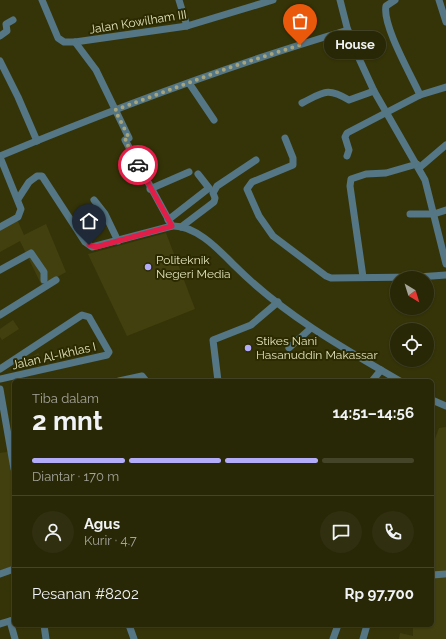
<!DOCTYPE html>
<html lang="id">
<meta charset="utf-8">
<style>
body{margin:0;font-family:Raleway,sans-serif;background:#302f10;color:#f1f3f6;height:100vh;display:flex;flex-direction:column;font-size:15px;white-space:nowrap}
*{box-sizing:border-box;margin:0}
p{font-size:13px;color:#a5a59b}
.icon{flex:none;width:22px;height:22px;fill:none;stroke:currentColor;stroke-width:2;stroke-linecap:round;stroke-linejoin:round}
.map{position:relative;flex:1;overflow:hidden}
.details{position:absolute;left:12px;top:379px;width:422px;height:248px;display:flex;flex-direction:column;background:#282706;border-radius:6px;box-shadow:0 1px 3px #0004,0 0 0 1px #444428}
.details>*{flex:none}
.needle{width:26px;rotate:142deg}
.fabs{position:absolute;left:390px;top:271px;display:grid;gap:8px}
.fabs a{display:grid;place-items:center;width:44px;height:44px;border-radius:50%;background:#282706;box-shadow:0 1px 3px #0004,0 0 0 1px #444428;font-size:20px}
.pin{position:absolute;display:grid;place-items:center;width:34px;height:34px;color:#fff;margin:-41px -17px;border-radius:50% 50% 50% 0;rotate:-45deg;box-shadow:0 0 4px #0007}
.pin .icon{rotate:45deg}
.courier{position:absolute;display:grid;place-items:center;width:40px;height:40px;margin:-20px;border:3px solid #e11d48;border-radius:50%;background:#fff;color:#222;box-shadow:0 1px 5px #0007}
.bubble{position:absolute;height:28px;border-radius:14px;background:#282706;box-shadow:0 1px 3px #0004,0 0 0 1px #444428;font-size:13px;font-weight:700;line-height:28px;text-align:center}
.head em{font-style:normal;font-weight:700}
.head div{display:flex;flex-direction:column-reverse}
.head{display:flex;align-items:center;justify-content:space-between;height:68px;padding:0 20px}
h1{font-size:26px;font-weight:700;line-height:30px}
.bar{display:grid;grid-template-columns:repeat(4,1fr);gap:6px 4px;align-content:center;height:48px;padding:0 20px}
.bar i{height:5px;border-radius:3px;background:#444428}
.bar .on{background:#b3acf9}
.bar p{grid-column:span 4}
.line{display:flex;align-items:center;gap:10px;padding:0 20px;border-top:1px solid #444428}
.line div{flex:1}
.round{display:grid;place-items:center;flex:none;width:42px;height:42px;border-radius:21px;background:#302f10}
.map>svg:first-child{display:block}
.built{fill:#42400f}
.lines{fill:none;stroke-linecap:round;stroke-linejoin:round}
.street{stroke:#547685;stroke-width:7}
.done{stroke:#a5a47c;stroke-width:4;stroke-dasharray:0 7.2}
.route{stroke:#e11d48;stroke-width:5}
.poi-dot{fill:#b3acf9;stroke:#2b2a00;stroke-width:1.5}
.labels{text-anchor:middle;stroke-width:4;stroke-linejoin:round;paint-order:stroke}
.street-label{font-size:12px;fill:#e1e1ba;stroke:#2b2a00}
.poi-label{font-size:12px;fill:#e1e1ba;stroke:#2b2a00;text-anchor:start}
</style>
<div class="map">
<svg width="446" height="639" viewBox="0 0 446 639">
<rect width="100%" height="100%" fill="#353408"/>
<g class="built">
<path d="M 16,217 L 24,235 L 46,224 L 66,272 L 42,286 L 20,241 L 0,252 L 0,225 Z"/>
<path d="M 166,233 L 195,309 L 127,336 L 88,254 Z"/>
<path d="M 13,320 L 19,329 L 2,340 L 0,337 L 0,329 Z"/>
<path d="M 38,353 L 44,362 L 38,366 L 32,357 Z"/>
<path d="M 446,427 L 446,572 L 432,573 L 432,447 L 439,428 Z"/>
<path d="M 14,451 L 14,566 L 0,570 L 0,453 Z"/>
<path d="M 432,578 L 446,578 L 446,639 L 399,639 L 400,633 L 413,636 L 413,625 L 432,625 Z"/>
</g>
<g class="lines">
<g class="street">
<path d="M 42,0 L 58,38 L 64,42 L 75,42 L 187,26 L 273,0"/>
<path d="M 179,0 L 187,26"/>
<path d="M 340,0 L 350,39 L 374,91 L 425,180 L 446,264"/>
<path d="M 395,0 L 386,6 C 382,25 411,75 420,95"/>
<path d="M 439,0 L 446,22"/>
<path d="M 0,36 L 7,31 L 6,24 L 13,20"/>
<path d="M 75,42 L 96,70 L 129,138 L 125,140 L 172,226"/>
<path d="M 0,61 L 18,97 L 37,141"/>
<path d="M 189,83 L 214,120"/>
<path d="M 302,103 C 324,92 327,87 349,100 L 374,91"/>
<path d="M 285,138 L 293,158 L 293,165 L 252,182 L 247,189 L 259,216 L 273,236 L 326,276 L 331,278 L 418,277 L 446,275"/>
<path d="M 0,156 C 113,109 230,65 348,30"/>
<path d="M 347,156 L 349,150 L 345,137 L 347,133 L 420,95 L 446,87"/>
<path d="M 0,157 L 21,209 L 18,217 L 0,227"/>
<path d="M 419,168 L 446,145"/>
<path d="M 150,189 L 189,172"/>
<path d="M 18,199 L 29,182 L 37,176 L 42,176 L 85,242 L 92,247 L 172,226 C 196,225 219,250 235,266 C 283,314 341,347 400,381"/>
<path d="M 94,200 L 105,214 L 118,241"/>
<path d="M 410,214 L 434,214 L 446,210"/>
<path d="M 168,220 L 209,188 L 198,174"/>
<path d="M 181,227 L 214,202 L 215,198 L 213,193 L 217,186 L 256,160"/>
<path d="M 0,270 L 31,253 L 44,272 L 44,280"/>
<path d="M 363,277 L 350,186 L 351,179 L 366,174 L 386,173 L 417,164"/>
<path d="M 0,315 L 56,280"/>
<path d="M 289,348 L 311,328"/>
<path d="M 0,369 L 82,315 L 89,317 L 109,352 L 107,355 L 0,379"/>
<path d="M 119,381 L 142,376 L 146,381"/>
<path d="M 218,381 L 213,340 L 251,325 L 278,302"/>
<path d="M 372,381 L 381,370"/>
<path d="M 0,389 L 14,469"/>
<path d="M 432,400 L 446,406"/>
<path d="M 0,574 L 14,569"/>
<path d="M 432,575 L 446,574"/>
<path d="M 10,621 L 15,639"/>
<path d="M 0,624 L 13,620"/>
<path d="M 44,625 L 46,639"/>
<path d="M 129,625 L 134,639"/>
<path d="M 333,639 L 338,625"/>
<path d="M 363,639 L 367,625"/>
</g>
</g>
<g class="lines">
<path class="done" d="M 138,165 L 125,140 L 129,138 L 115,110 L 231,67 L 300,45"/>
<path class="route" d="M 89,245 L 96,247 L 172,226 L 138,165"/>
</g>
<g class="poi-dot">
<circle cx="148" cy="267" r="4"/>
<circle cx="248" cy="348" r="4"/>
</g>
<g class="labels">
<g class="street-label">
<text transform="translate(138 22) rotate(-9)" y="4">Jalan Kowilham III</text>
<text transform="translate(54 356) rotate(-13)" y="4">Jalan Al-Ikhlas I</text>
</g>
<g class="poi-label">
<text x="156" y="264">Politeknik<tspan x="156" dy="14">Negeri Media</tspan></text>
<text x="256" y="345">Stikes Nani<tspan x="256" dy="14">Hasanuddin Makassar</tspan></text>
</g>
</g>
</svg>
<div class="fabs">
<a><svg class="needle" viewBox="-14 -14 28 28"><path d="M0-13l5 13h-10z" fill="#e53935"/><path d="M0 13l5-13h-10z" fill="#a5a59b"/></svg></a>
<a><svg class="icon" aria-label="locate" viewBox="0 0 24 24"><circle cx="12" cy="12" r="6"/><path d="M12 2v4M12 18v4M2 12h4M18 12h4"/></svg></a>
</div>
<div class="pin" style="left:300px;top:45px;background:#ea580c"><svg class="icon" aria-label="bag" viewBox="0 0 24 24"><path d="M5 8h14l-1 12H6zM9 8a3 3 0 0 1 6 0"/></svg></div>
<div class="pin" style="left:89px;top:245px;background:#1f2937"><svg class="icon" aria-label="home" viewBox="0 0 24 24"><path d="M3 11l9-7 9 7M6 9v11h12V9"/></svg></div>
<div class="courier" style="left:138px;top:165px"><svg class="icon" aria-label="car" viewBox="0 0 24 24"><path d="M5 17H2v-5l4-1 3-4h7l3 4 3 1v5h-3M9 17h6M6 11h13"/><circle cx="7" cy="17" r="2"/><circle cx="17" cy="17" r="2"/></svg></div>
<div class="bubble" style="left:324px;top:31px;width:62px">House</div>
<section class="details">
<div class="head"><div><h1>2 mnt</h1><p>Tiba dalam</p></div><em>14:51–14:56</em></div>
<div class="bar"><i class="on"></i><i class="on"></i><i class="on"></i><i></i><p>Diantar · 170 m</p></div>
<div class="line" style="height:72px"><a class="round"><svg class="icon" aria-label="person" viewBox="0 0 24 24"><circle cx="12" cy="8" r="4"/><path d="M4 21q1-7 8-7t8 7"/></svg></a><div><b>Agus</b><p>Kurir · 4.7</p></div><a class="round"><svg class="icon" aria-label="chat" viewBox="0 0 24 24"><path d="M4 5h16v11H9l-5 4z"/></svg></a><a class="round"><svg class="icon" aria-label="phone" viewBox="0 0 24 24"><path d="M5 4h4l2 5-3 2q2 4 5 5l2-3 5 2v4C11 20 4 13 5 4z"/></svg></a></div>
<div class="line" style="height:52px"><div>Pesanan #8202</div><b>Rp 97,700</b></div>
</section>
</div>
